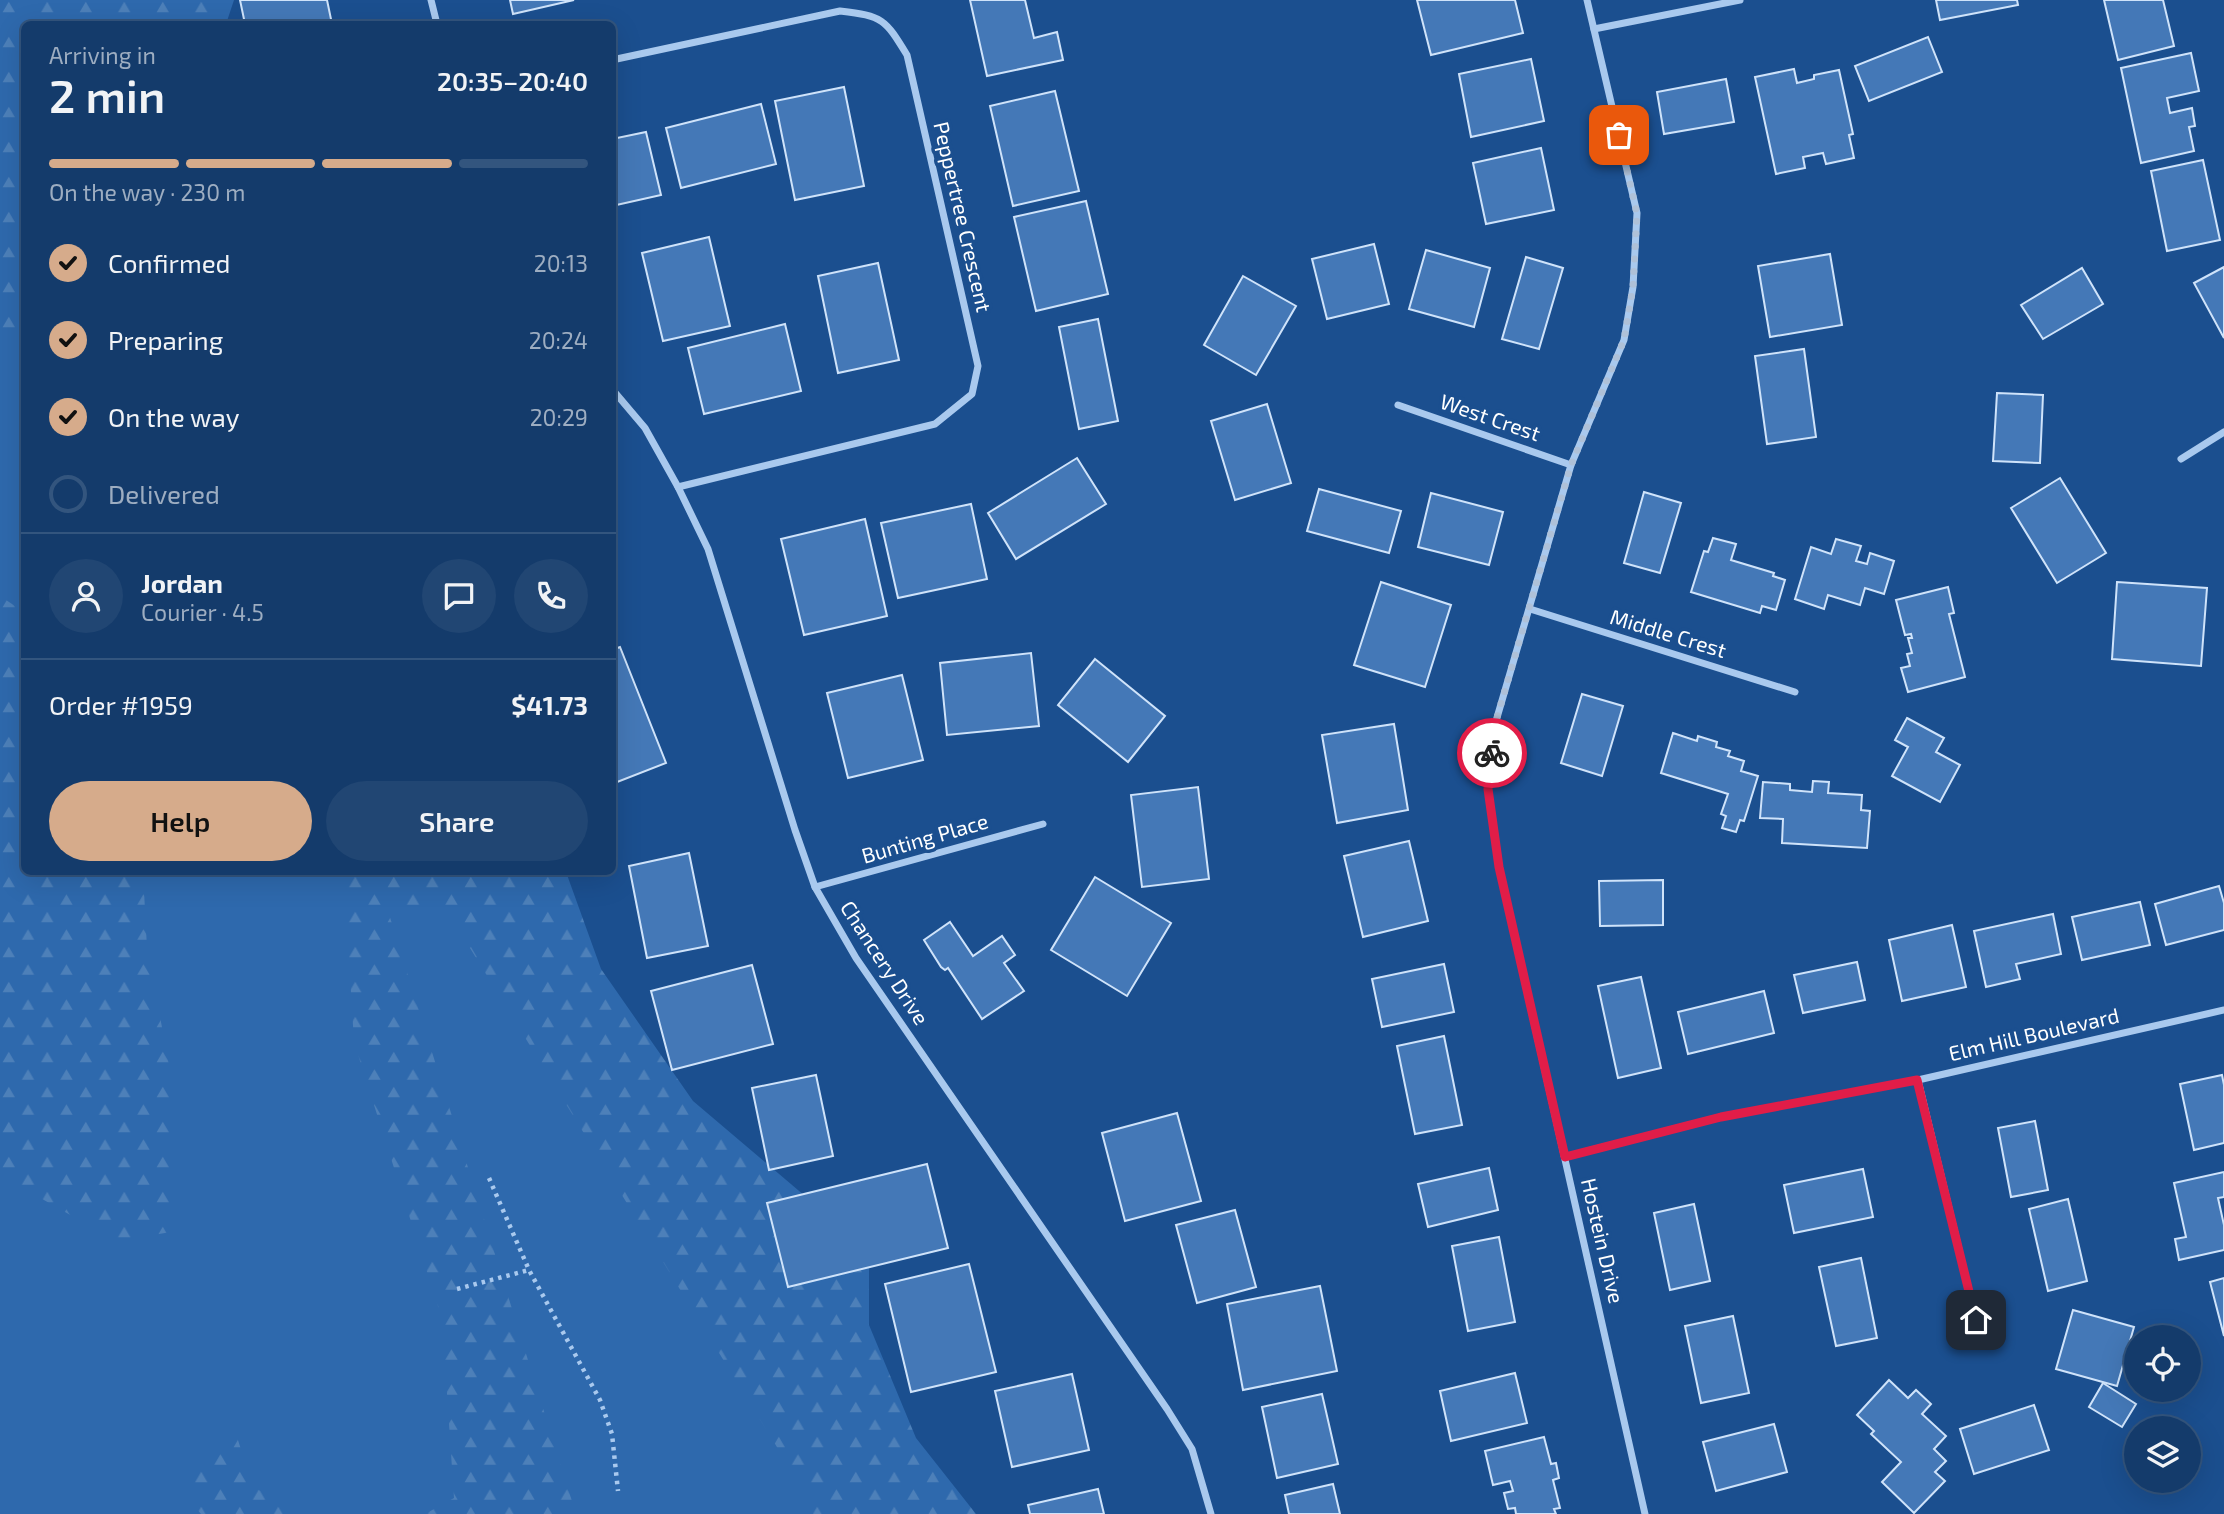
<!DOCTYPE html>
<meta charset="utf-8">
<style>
body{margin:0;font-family:"Exo 2",sans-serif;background:#214673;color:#f1f3f6;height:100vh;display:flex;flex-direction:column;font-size:26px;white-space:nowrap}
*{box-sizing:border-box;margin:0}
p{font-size:23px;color:#9dadc1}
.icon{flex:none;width:38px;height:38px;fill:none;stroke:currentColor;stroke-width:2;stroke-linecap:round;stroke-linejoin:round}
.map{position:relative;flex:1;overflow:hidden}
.side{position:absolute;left:21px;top:21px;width:595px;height:854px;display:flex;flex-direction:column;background:#143b6b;border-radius:10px;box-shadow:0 7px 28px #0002,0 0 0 2px #33557e}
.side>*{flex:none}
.fabs{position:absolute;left:2124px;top:1325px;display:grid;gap:14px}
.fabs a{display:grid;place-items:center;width:77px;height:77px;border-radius:50%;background:#143b6b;box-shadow:0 7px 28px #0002,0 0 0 2px #33557e;font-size:35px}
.pin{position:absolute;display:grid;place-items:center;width:60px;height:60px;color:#fff;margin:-30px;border-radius:14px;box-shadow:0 4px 10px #0006}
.courier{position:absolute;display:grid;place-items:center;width:70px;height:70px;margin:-35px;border:5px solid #e11d48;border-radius:50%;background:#fff;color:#222;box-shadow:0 2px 9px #0007}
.summary em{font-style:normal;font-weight:600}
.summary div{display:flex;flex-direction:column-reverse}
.summary{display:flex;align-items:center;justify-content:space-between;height:119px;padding:0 28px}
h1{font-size:46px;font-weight:600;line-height:52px}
.bar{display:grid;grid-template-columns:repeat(4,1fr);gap:10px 7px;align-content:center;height:84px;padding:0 28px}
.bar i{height:9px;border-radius:5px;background:#33557e}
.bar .active{background:#d6ab8b}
.bar p{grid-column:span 4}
.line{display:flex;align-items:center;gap:18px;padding:0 28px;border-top:2px solid #33557e}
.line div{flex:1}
.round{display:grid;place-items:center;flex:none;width:74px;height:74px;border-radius:37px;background:#214673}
ol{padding:0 28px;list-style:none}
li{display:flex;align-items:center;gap:21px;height:77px}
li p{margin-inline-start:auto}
li .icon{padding:7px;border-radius:50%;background:#d6ab8b;color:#111;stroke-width:4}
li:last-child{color:#9dadc1}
li i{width:38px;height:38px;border:4px solid #33557e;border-radius:50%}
.button{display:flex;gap:14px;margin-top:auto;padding:14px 28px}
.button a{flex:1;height:80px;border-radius:42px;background:#d6ab8b;color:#111;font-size:28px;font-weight:600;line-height:80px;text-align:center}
.button a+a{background:#214673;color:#f1f3f6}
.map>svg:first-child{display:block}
.grass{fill:#2e69ad}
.forest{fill:url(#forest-firs)}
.building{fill:#4478b7;stroke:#cfe3fa;stroke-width:2}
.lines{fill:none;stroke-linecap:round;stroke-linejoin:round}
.path{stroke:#a9c9ee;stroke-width:4.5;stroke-dasharray:3.5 5;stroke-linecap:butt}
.minor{stroke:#a9c9ee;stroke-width:7}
.done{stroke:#afc1d8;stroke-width:7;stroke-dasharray:0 12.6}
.route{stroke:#e11d48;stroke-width:9}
.labels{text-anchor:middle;stroke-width:7;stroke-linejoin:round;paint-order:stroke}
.street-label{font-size:21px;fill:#fff;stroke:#1b4f8f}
</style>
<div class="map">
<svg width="2224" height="1514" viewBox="0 0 2224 1514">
<defs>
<pattern id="forest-firs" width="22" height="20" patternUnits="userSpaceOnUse" patternTransform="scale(1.75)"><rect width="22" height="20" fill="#2e69ad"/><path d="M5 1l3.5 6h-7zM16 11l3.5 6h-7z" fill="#4d80b9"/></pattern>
</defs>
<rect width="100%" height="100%" fill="#1b4f8f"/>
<path class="grass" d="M 0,16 L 24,24 L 24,872 L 537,872 L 904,1514 L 0,1514 Z"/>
<g class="forest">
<path d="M 0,0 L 234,0 L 226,24 L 24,24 L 24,354 L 0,348 Z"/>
<path d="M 0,596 L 24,612 L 24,872 L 143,872 L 147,948 L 174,1091 L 171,1232 L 116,1241 L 0,1175 Z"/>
<path d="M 349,872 L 566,872 L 601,969 L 693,1101 L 825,1213 L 869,1268 L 869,1325 L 916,1438 L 976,1514 L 813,1514 L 788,1465 L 446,909 L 388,911 L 576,1514 L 425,1514 L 454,1498 L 442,1319 L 354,1042 L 345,894 Z"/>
<path d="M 237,1437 L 253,1487 L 306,1514 L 201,1514 L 190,1501 L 200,1459 Z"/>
</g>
<g class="building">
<path d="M 240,0 L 327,0 L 332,24 L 245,24 Z"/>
<path d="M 510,0 L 574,0 L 513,14 Z"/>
<path d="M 970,0 L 1025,0 L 1034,38 L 1057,32 L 1063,60 L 987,76 Z"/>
<path d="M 1417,0 L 1515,0 L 1523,33 L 1431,55 Z"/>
<path d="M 1936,0 L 2017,0 L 2018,5 L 1940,20 Z"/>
<path d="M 2104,0 L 2163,0 L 2174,46 L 2118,60 Z"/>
<path d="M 1928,37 L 1942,72 L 1869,101 L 1855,66 Z"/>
<path d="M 2191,53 L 2199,91 L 2167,98 L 2170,113 L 2192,108 L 2195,126 L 2189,127 L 2194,151 L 2141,163 L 2121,68 Z"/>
<path d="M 1531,59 L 1544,121 L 1471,137 L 1459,74 Z"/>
<path d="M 1794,69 L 1797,83 L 1814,79 L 1814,75 L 1839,70 L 1853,134 L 1849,135 L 1854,158 L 1826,164 L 1823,153 L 1803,157 L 1805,168 L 1776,174 L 1755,77 Z"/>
<path d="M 1726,79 L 1734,122 L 1664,134 L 1657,92 Z"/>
<path d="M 844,87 L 864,186 L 795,200 L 775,101 Z"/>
<path d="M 1055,91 L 1079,191 L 1013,206 L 990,106 Z"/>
<path d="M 761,104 L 776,164 L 681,188 L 666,128 Z"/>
<path d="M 646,132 L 661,195 L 612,206 L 612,139 Z"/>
<path d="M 1541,148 L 1554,210 L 1486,224 L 1473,163 Z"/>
<path d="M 2203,160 L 2220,240 L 2167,251 L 2151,171 Z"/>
<path d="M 1086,201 L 1108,294 L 1036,311 L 1014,217 Z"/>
<path d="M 709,237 L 730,326 L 663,341 L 642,253 Z"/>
<path d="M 1374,244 L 1389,304 L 1327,319 L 1312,259 Z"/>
<path d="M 1426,250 L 1490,268 L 1474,327 L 1409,309 Z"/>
<path d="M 1830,254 L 1842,325 L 1770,337 L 1758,266 Z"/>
<path d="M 1526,257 L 1563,268 L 1539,349 L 1502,339 Z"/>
<path d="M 878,263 L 899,360 L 838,373 L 818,276 Z"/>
<path d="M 2224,267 L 2224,338 L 2194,283 Z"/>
<path d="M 2082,268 L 2103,304 L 2043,339 L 2021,305 Z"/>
<path d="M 1243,276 L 1296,306 L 1256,375 L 1204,345 Z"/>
<path d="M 1098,319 L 1118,421 L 1079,429 L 1059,327 Z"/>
<path d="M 785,324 L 801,391 L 704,414 L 688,348 Z"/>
<path d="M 1804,349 L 1816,437 L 1767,444 L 1755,356 Z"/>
<path d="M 1997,393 L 2043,395 L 2040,463 L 1993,461 Z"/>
<path d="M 1267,404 L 1291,483 L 1235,500 L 1211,421 Z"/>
<path d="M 1077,458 L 1106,504 L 1016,559 L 988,513 Z"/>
<path d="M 2060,478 L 2106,553 L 2057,583 L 2011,508 Z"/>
<path d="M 1319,489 L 1401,511 L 1389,553 L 1307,531 Z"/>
<path d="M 1644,492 L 1681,503 L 1660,573 L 1624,563 Z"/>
<path d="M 1431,493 L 1503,512 L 1489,565 L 1418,547 Z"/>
<path d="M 971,504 L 987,579 L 898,598 L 881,523 Z"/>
<path d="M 865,519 L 887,616 L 804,635 L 781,539 Z"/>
<path d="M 1713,538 L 1736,544 L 1731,560 L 1774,573 L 1773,576 L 1785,580 L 1776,610 L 1762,606 L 1760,613 L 1691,592 L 1704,551 L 1708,552 Z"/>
<path d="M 1836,539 L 1861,546 L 1856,561 L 1867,564 L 1870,553 L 1894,561 L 1884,594 L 1865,588 L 1860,605 L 1828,595 L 1824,609 L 1795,599 L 1811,547 L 1831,554 Z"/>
<path d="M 1381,582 L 1451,605 L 1425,687 L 1354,665 Z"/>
<path d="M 2117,582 L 2207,588 L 2201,666 L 2112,659 Z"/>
<path d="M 1948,587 L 1954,613 L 1949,614 L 1965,677 L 1908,692 L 1901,668 L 1910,666 L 1907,654 L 1912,653 L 1908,638 L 1912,638 L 1911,634 L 1905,635 L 1896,600 Z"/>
<path d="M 620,647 L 666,763 L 612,784 L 612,650 Z"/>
<path d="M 1031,653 L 1039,726 L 947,735 L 940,663 Z"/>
<path d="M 1095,659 L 1165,716 L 1128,762 L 1058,705 Z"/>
<path d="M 902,675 L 923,760 L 848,778 L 827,693 Z"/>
<path d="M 1582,694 L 1623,706 L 1602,776 L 1561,763 Z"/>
<path d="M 1907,718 L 1944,738 L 1936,752 L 1960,765 L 1940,802 L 1892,776 L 1908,747 L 1895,740 Z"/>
<path d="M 1394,724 L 1408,810 L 1337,823 L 1322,735 Z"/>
<path d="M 1673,733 L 1697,741 L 1698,736 L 1717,742 L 1716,747 L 1730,751 L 1728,756 L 1744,761 L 1741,771 L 1758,776 L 1744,821 L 1740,820 L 1736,832 L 1722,828 L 1726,816 L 1721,814 L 1728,794 L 1661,773 Z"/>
<path d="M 1813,781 L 1829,782 L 1828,793 L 1862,795 L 1861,810 L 1870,811 L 1867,848 L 1782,843 L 1783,819 L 1760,818 L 1763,782 L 1790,784 L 1790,790 L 1812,792 Z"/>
<path d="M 1198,787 L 1209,879 L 1142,887 L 1131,795 Z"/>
<path d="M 1409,841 L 1428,921 L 1363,937 L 1344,856 Z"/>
<path d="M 689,853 L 708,946 L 647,958 L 629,866 Z"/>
<path d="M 1095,877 L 1171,923 L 1127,996 L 1051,950 Z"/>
<path d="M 1663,880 L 1663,925 L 1600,926 L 1599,881 Z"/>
<path d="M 2219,886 L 2224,903 L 2224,930 L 2166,945 L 2155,904 Z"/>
<path d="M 2140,902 L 2150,945 L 2082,960 L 2072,917 Z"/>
<path d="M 2053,914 L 2061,954 L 2016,964 L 2020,979 L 1986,987 L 1974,931 Z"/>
<path d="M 950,922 L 973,956 L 1002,936 L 1015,955 L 1004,963 L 1024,991 L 982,1019 L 948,968 L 945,970 L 941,967 L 924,940 Z"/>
<path d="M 1952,925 L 1966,987 L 1902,1001 L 1889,940 Z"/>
<path d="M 1857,962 L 1865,1000 L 1803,1013 L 1794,975 Z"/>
<path d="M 1444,964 L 1454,1012 L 1382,1027 L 1372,979 Z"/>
<path d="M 752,965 L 773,1044 L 672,1070 L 651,991 Z"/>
<path d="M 1641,977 L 1661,1068 L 1618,1078 L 1598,986 Z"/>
<path d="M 1764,991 L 1774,1033 L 1688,1054 L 1678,1012 Z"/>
<path d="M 1444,1036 L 1462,1125 L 1415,1134 L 1397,1046 Z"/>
<path d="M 816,1075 L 833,1156 L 769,1170 L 752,1088 Z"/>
<path d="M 2222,1075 L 2224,1085 L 2224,1143 L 2194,1150 L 2180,1084 Z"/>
<path d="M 1177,1113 L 1201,1201 L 1125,1221 L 1102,1133 Z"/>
<path d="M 2035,1121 L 2048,1190 L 2011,1197 L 1998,1128 Z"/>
<path d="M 927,1164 L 948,1248 L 788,1287 L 767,1203 Z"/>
<path d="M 1489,1168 L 1498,1210 L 1428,1227 L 1418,1184 Z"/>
<path d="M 1863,1169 L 1873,1217 L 1794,1233 L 1784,1185 Z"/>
<path d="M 2224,1172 L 2224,1197 L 2218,1198 L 2224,1225 L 2224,1250 L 2179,1260 L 2175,1239 L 2186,1237 L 2174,1183 Z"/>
<path d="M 2068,1199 L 2087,1281 L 2048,1291 L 2029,1209 Z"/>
<path d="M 1694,1204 L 1710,1281 L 1670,1290 L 1654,1213 Z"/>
<path d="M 1235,1210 L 1256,1287 L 1197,1303 L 1176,1225 Z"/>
<path d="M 1499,1237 L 1515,1322 L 1468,1331 L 1452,1246 Z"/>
<path d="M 1861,1258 L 1877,1338 L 1836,1346 L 1819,1267 Z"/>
<path d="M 969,1264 L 996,1372 L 911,1392 L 885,1284 Z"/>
<path d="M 2224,1278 L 2224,1336 L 2210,1282 Z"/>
<path d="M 1320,1286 L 1337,1371 L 1243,1390 L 1227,1304 Z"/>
<path d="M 2073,1310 L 2134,1327 L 2117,1386 L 2056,1369 Z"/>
<path d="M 1733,1316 L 1749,1393 L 1701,1403 L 1685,1326 Z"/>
<path d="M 1515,1373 L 1527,1423 L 1451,1441 L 1440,1391 Z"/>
<path d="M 1072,1374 L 1089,1450 L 1012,1467 L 995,1391 Z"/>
<path d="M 1889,1380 L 1908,1398 L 1916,1390 L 1931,1404 L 1922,1414 L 1946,1436 L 1934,1449 L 1946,1461 L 1935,1472 L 1945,1481 L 1914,1513 L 1882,1482 L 1901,1462 L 1871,1434 L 1874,1431 L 1857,1415 Z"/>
<path d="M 2103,1383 L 2136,1404 L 2122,1427 L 2089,1407 Z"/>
<path d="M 1322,1394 L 1338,1464 L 1277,1478 L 1262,1407 Z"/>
<path d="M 2034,1405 L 2049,1450 L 1974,1474 L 1960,1429 Z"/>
<path d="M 1774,1424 L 1787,1472 L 1716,1491 L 1703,1442 Z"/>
<path d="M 1544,1437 L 1551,1464 L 1556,1463 L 1559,1478 L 1553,1480 L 1560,1508 L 1554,1509 L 1556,1514 L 1516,1514 L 1515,1508 L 1508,1509 L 1504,1493 L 1513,1491 L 1510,1481 L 1493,1485 L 1485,1451 Z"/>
<path d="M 1333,1484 L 1340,1514 L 1289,1514 L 1285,1495 Z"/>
<path d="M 1098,1489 L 1104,1514 L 1030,1514 L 1028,1505 Z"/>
</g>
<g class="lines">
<g class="path">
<path d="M 489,1178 L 529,1270 L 600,1400 L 612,1434 L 618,1491"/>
<path d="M 457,1289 L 529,1270"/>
</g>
<g class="minor">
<path d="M 431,0 L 437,24"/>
<path d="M 1587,0 L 1637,213 L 1633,287 L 1624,340 L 1571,465 L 1496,721 L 1488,789 L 1499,867 L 1645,1514"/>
<path d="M 1594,29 L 1740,0"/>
<path d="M 612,60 L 840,11 C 883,16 885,19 907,55 L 978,366 L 972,394 L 935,424 L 678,487"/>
<path d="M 612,389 L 645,428 L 678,487 L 708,549 L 795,830 L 815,887 L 856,958 L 1167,1409 L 1192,1449 L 1211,1514"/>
<path d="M 1398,405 L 1571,465"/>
<path d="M 2181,459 L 2224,432"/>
<path d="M 1530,609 L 1795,692"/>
<path d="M 815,887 L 1043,824"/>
<path d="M 1918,1080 L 1976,1320"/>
<path d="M 1565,1157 L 1721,1117 L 1918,1080 L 2224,1010"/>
</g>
</g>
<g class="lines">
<path class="done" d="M 1492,753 L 1496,721 L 1571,465 L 1624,340 L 1633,287 L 1637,214 L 1619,135"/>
<path class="route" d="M 1492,753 L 1488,789 L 1499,867 L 1565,1157 L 1721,1117 L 1917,1080 L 1976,1320"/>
</g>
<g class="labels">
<g class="street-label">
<text transform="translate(962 217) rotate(77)" y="7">Peppertree Crescent</text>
<text transform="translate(1490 418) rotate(19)" y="7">West Crest</text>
<text transform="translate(1668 634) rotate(17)" y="7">Middle Crest</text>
<text transform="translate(925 839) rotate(-16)" y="7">Bunting Place</text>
<text transform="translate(884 963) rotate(57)" y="7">Chancery Drive</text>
<text transform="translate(2034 1035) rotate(-13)" y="7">Elm Hill Boulevard</text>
<text transform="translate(1602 1241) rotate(77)" y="7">Hostein Drive</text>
</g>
</g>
</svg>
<div class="fabs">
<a><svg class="icon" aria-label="locate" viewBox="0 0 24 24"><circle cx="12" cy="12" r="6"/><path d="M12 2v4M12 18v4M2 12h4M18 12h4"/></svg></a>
<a><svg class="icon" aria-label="layers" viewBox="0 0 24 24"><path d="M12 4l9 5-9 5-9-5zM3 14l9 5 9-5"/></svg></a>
</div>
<div class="pin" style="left:1619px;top:135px;background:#ea580c"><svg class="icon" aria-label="bag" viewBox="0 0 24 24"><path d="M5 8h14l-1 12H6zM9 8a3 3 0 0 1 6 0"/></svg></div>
<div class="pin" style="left:1976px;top:1320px;background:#1f2937"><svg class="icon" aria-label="home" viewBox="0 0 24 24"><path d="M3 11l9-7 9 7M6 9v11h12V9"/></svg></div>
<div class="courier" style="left:1492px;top:753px"><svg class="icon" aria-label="bike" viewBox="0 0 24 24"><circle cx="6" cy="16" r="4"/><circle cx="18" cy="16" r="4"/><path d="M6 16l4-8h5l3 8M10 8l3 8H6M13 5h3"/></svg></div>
<section class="side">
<div class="summary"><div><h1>2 min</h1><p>Arriving in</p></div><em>20:35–20:40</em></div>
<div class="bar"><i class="active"></i><i class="active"></i><i class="active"></i><i></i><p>On the way · 230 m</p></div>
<ol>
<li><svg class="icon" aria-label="check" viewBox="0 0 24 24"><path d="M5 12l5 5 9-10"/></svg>Confirmed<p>20:13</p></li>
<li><svg class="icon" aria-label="check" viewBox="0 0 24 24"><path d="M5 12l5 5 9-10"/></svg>Preparing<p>20:24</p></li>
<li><svg class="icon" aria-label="check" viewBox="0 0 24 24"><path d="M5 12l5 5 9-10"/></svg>On the way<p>20:29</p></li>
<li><i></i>Delivered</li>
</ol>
<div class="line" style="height:126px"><a class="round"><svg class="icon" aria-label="person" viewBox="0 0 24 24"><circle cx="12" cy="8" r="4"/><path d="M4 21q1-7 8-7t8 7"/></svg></a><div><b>Jordan</b><p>Courier · 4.5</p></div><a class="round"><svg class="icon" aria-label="chat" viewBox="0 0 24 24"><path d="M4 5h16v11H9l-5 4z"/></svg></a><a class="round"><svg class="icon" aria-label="phone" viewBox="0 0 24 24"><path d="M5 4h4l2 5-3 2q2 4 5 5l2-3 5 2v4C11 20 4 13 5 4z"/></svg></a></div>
<div class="line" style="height:91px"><div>Order #1959</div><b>$41.73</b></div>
<div class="button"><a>Help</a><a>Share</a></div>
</section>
</div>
